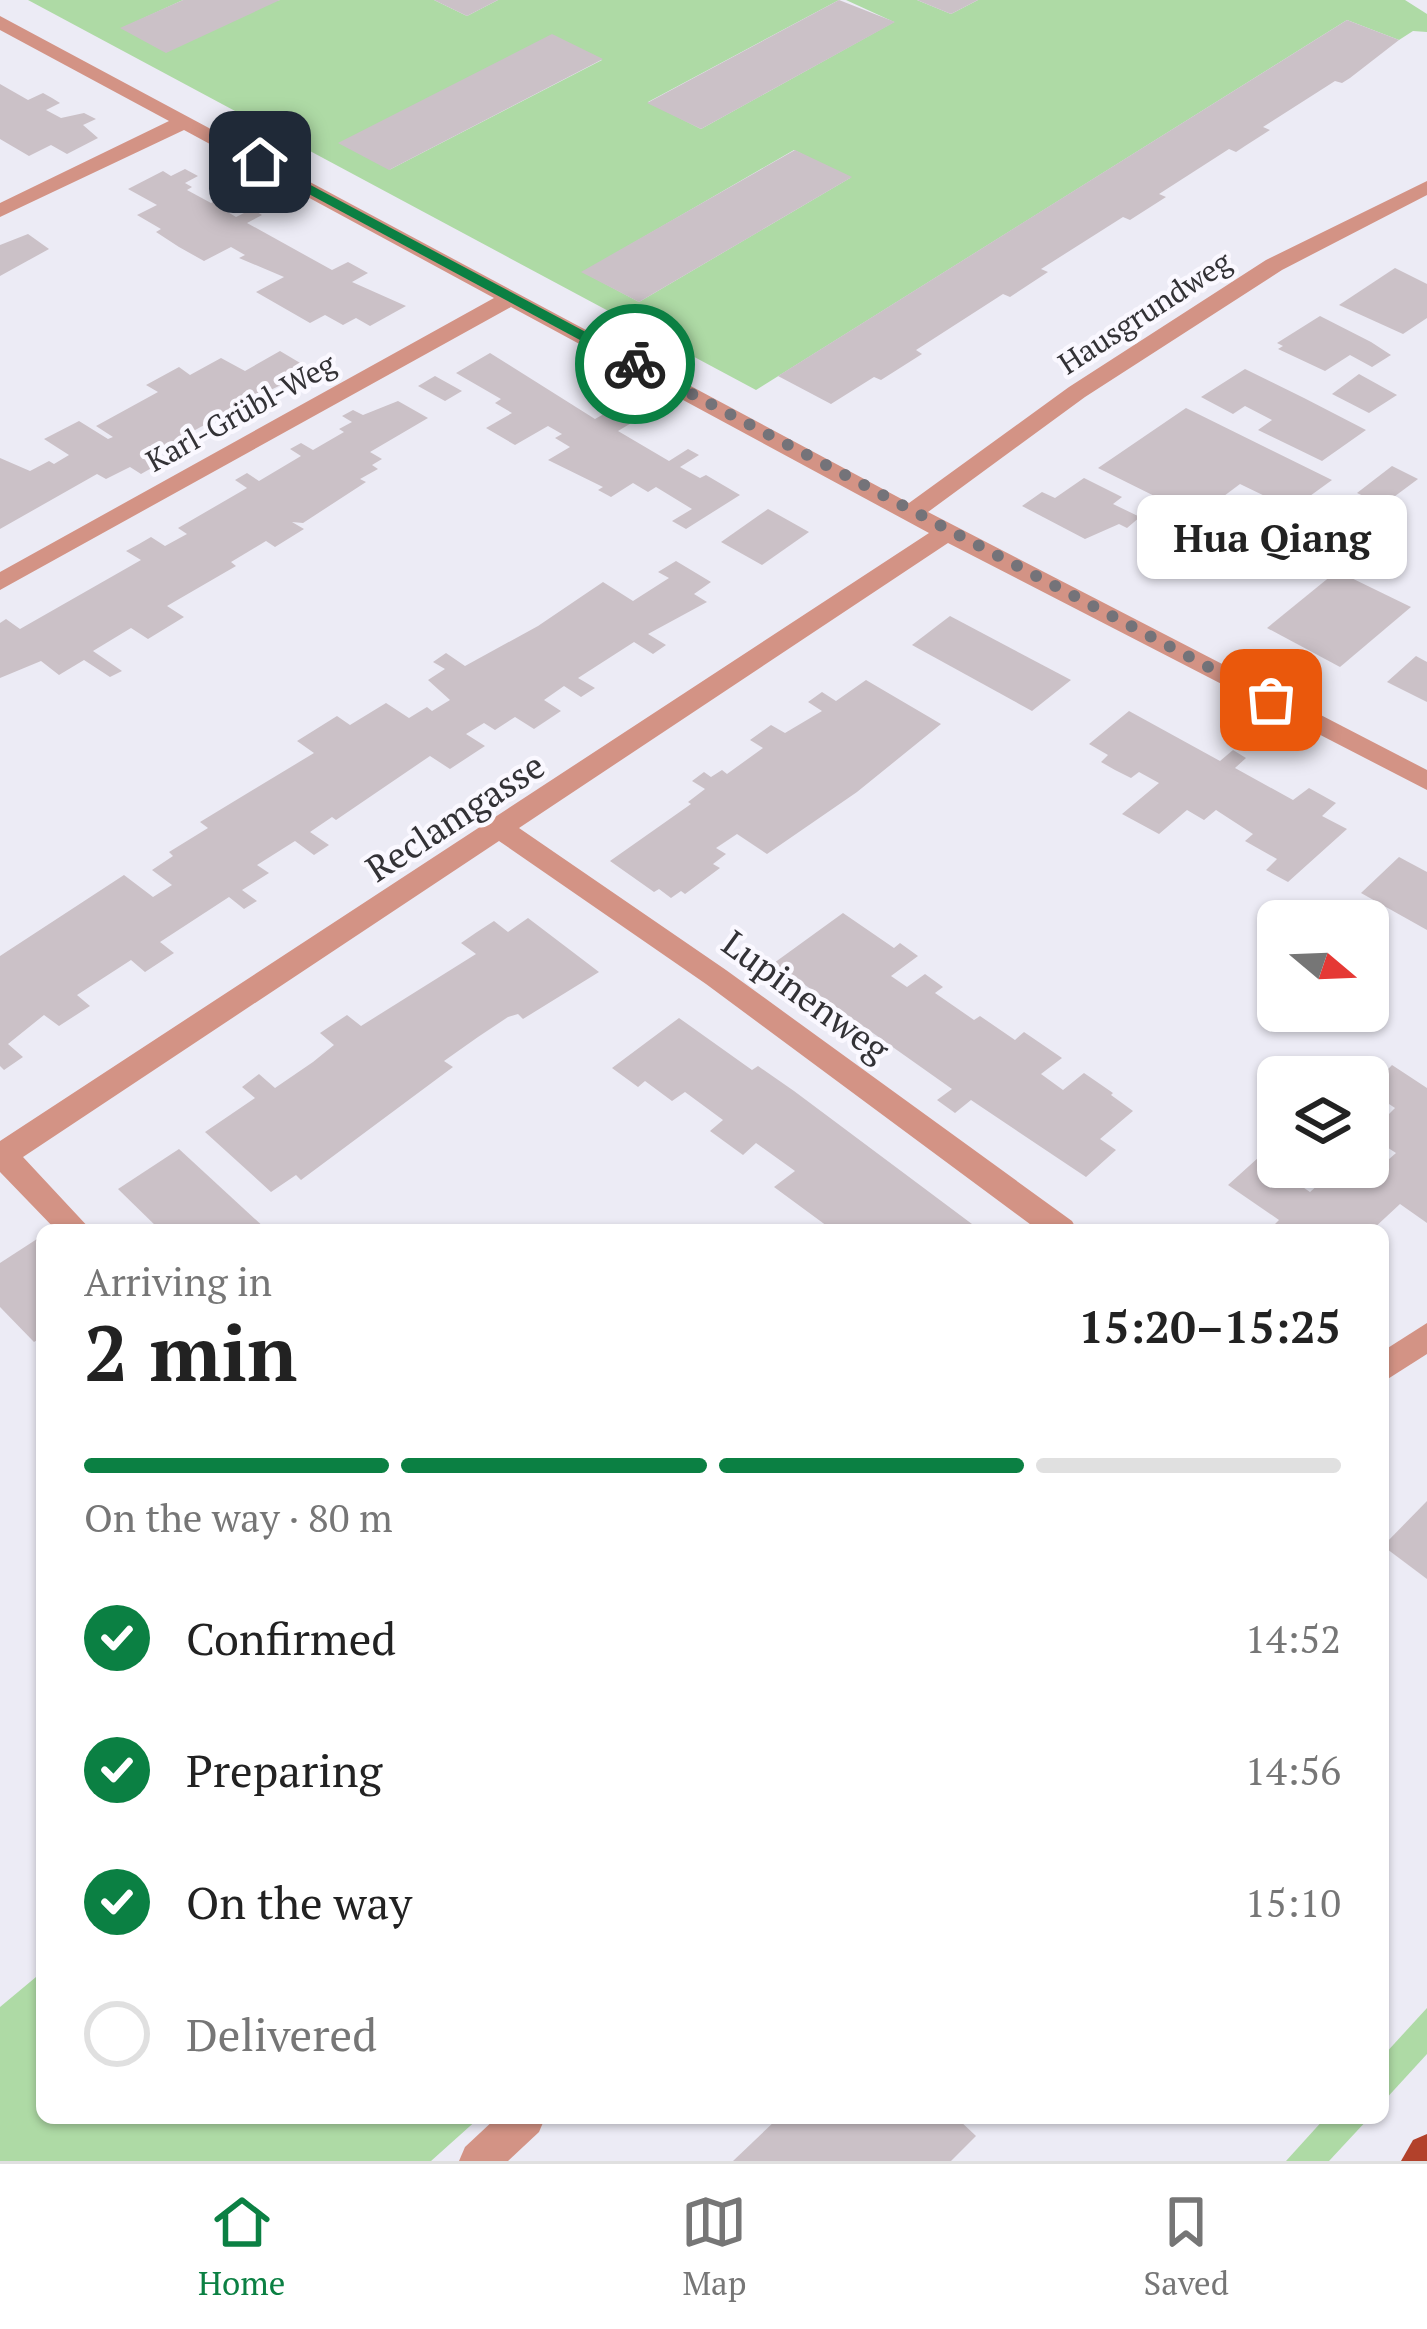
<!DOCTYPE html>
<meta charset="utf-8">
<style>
body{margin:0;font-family:"PT Serif",serif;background:#f2f2f2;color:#222;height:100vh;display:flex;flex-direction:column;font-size:45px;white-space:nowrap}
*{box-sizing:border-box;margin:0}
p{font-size:39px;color:#767676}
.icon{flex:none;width:66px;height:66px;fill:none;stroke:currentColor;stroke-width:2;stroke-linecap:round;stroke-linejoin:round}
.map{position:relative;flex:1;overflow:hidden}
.panel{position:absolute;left:36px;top:1224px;width:1353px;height:900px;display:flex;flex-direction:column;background:#fff;border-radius:18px;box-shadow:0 3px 9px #0004}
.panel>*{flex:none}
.needle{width:78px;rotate:109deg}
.controls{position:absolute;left:1257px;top:900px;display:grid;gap:24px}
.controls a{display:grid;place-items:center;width:132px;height:132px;border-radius:18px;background:#fff;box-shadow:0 3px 9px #0004;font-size:60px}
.pin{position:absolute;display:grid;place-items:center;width:102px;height:102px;color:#fff;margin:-51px;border-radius:24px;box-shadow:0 6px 18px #0006}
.courier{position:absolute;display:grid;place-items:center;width:120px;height:120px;margin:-60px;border:9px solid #0b8043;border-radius:50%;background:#fff;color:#222;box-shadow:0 3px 15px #0007}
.bubble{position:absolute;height:84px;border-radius:18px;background:#fff;box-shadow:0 3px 9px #0004;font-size:39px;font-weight:600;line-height:84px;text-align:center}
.overview em{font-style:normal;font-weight:600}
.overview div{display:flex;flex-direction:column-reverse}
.overview{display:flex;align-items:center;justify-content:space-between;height:204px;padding:0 48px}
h1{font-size:78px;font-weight:600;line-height:90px}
.bar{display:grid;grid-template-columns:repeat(4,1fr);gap:18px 12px;align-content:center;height:144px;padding:0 48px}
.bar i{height:15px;border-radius:9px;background:#e0e0e0}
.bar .active{background:#0b8043}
.bar p{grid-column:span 4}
ol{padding:0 48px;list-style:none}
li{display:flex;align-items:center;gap:36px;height:132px}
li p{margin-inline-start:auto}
li .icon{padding:12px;border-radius:50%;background:#0b8043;color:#fff;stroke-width:4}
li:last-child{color:#767676}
li i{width:66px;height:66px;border:6px solid #e0e0e0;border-radius:50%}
.tabs{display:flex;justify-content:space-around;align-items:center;height:168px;border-top:3px solid #e0e0e0;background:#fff;font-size:33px;color:#767676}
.tabs a{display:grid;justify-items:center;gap:6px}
.tabs .active{color:#0b8043}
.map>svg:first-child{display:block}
.green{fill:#aedaa5;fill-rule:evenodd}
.building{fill:#cbc1c7}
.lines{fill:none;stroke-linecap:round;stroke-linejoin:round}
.minor{fill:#d39385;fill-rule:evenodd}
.major{fill:#b2412b;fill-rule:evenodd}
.route{fill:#0b8043}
.done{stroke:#747379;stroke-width:12;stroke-dasharray:0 21.6}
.labels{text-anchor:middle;stroke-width:9;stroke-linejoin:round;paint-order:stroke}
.far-street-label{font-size:30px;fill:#333236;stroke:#faf8ff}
.street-label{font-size:36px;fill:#333236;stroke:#faf8ff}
</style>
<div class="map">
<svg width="1427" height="2161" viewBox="0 0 1427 2161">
<rect width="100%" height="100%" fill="#ecebf5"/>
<g class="green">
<path d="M 28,0 L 183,0 L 122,28 L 280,0 L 434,0 L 467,16 L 498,0 L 839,0 L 648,102 L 701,129 L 894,22 L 846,0 L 917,0 L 951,14 L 978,0 L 1405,0 L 1427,14 L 1427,32 L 1413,31 L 1399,40 L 1347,20 L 756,390 ZM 552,35 L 602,60 L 389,170 ZM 794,150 L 850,178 L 639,302 L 583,272 Z"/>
<path d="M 42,1972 L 42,2118 L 479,2118 L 431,2161 L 0,2161 L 0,2007 Z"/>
<path d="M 1427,2008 L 1427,2054 L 1383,2102 L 1383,2056 Z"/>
<path d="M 1325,2118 L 1369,2118 L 1329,2161 L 1286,2161 Z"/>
</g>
<g class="building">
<path d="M 183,0 L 280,0 L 166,53 L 120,28 Z"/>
<path d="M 434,0 L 498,0 L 467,16 Z"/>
<path d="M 839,0 L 895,22 L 701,129 L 647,103 Z"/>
<path d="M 917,0 L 978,0 L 951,14 Z"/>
<path d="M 1347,20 L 1399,40 L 1350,78 L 1342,83 L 1335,81 L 1263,127 L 1270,130 L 1245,146 L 1236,152 L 1229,149 L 1159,194 L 1166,197 L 1130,220 L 1123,217 L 1041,269 L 1048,272 L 1010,297 L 1003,294 L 916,350 L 922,354 L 881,380 L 874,377 L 831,404 L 778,376 Z"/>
<path d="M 552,34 L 603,59 L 389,170 L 338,143 Z"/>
<path d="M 0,84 L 28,100 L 43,93 L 52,98 L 60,103 L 46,110 L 61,118 L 84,113 L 96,119 L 83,125 L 98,138 L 67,154 L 51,145 L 29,156 L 0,139 Z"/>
<path d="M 795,150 L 852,177 L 639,302 L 581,272 Z"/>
<path d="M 185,169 L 198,176 L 185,183 L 192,187 L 187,190 L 211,203 L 227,195 L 237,201 L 221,208 L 236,217 L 252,209 L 262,215 L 247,223 L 332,270 L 348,262 L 359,268 L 368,273 L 352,282 L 406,306 L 370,326 L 356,318 L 343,325 L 325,315 L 310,323 L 256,292 L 284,277 L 239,258 L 245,255 L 231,247 L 204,261 L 179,247 L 156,232 L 161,229 L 137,215 L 157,205 L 128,189 L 163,171 L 171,176 Z"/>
<path d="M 28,234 L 49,249 L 0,276 L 0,245 Z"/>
<path d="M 1395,268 L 1427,284 L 1427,318 L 1403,334 L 1339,305 Z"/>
<path d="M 1320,316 L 1371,342 L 1391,355 L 1372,367 L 1350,355 L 1325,371 L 1278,349 L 1283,346 L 1277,343 Z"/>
<path d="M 280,351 L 312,370 L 252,399 L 264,406 L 252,412 L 241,405 L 186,435 L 198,443 L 186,449 L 174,442 L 152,454 L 164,461 L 141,474 L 130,467 L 106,479 L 97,474 L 0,529 L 0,458 L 30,471 L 49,461 L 54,464 L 69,455 L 44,439 L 79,421 L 108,439 L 113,437 L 96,426 L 158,392 L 146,385 L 179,367 L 190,375 L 221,358 L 245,371 Z"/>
<path d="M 490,353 L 595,419 L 611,410 L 633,422 L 618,431 L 669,461 L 688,449 L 699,455 L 680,467 L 700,478 L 706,475 L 740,495 L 686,529 L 672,521 L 692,509 L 656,487 L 648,492 L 633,483 L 611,497 L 598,490 L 603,487 L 548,460 L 570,447 L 555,438 L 562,434 L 548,426 L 515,445 L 486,428 L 512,413 L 495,403 L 501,399 L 456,373 Z"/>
<path d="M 1245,369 L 1304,398 L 1366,430 L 1322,461 L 1258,430 L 1272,420 L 1245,406 L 1233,414 L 1201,397 Z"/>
<path d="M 1359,374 L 1397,395 L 1369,413 L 1332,394 Z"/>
<path d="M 435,376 L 462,391 L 445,401 L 418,386 Z"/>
<path d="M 398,401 L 428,418 L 370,452 L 382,459 L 372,465 L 378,469 L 360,479 L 366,482 L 303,523 L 292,522 L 304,529 L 275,547 L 266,541 L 231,562 L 236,566 L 167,606 L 184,617 L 148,639 L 131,628 L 93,651 L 122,671 L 110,677 L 84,660 L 59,675 L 41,661 L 0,678 L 0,623 L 6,619 L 20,629 L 141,560 L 126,551 L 139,544 L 151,537 L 165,546 L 187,534 L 178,528 L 247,488 L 235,480 L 247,473 L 259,481 L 301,456 L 290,449 L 301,443 L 313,450 L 344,432 L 339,429 L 352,422 L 342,416 L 353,410 L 363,415 Z"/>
<path d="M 1186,408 L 1332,480 L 1292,509 L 1240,484 L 1212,505 L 1257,526 L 1243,540 L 1098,468 Z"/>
<path d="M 1392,466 L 1418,479 L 1383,505 L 1357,493 Z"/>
<path d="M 1084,478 L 1122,497 L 1113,504 L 1140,517 L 1127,528 L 1119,524 L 1085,539 L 1022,506 L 1042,492 L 1055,498 Z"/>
<path d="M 768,509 L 809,532 L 762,565 L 721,542 Z"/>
<path d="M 676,561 L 711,582 L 694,594 L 707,602 L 648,634 L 666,645 L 653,654 L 634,642 L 578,678 L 595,688 L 581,697 L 564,686 L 544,700 L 561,711 L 534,729 L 515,717 L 495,730 L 484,723 L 466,734 L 485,746 L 450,769 L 430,756 L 336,820 L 332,817 L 310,832 L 329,845 L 314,855 L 295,841 L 257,865 L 269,873 L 242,890 L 257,901 L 244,909 L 229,897 L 160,942 L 174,953 L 145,972 L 131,960 L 77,995 L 90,1006 L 59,1026 L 44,1015 L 8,1044 L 23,1057 L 4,1070 L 0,1066 L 0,956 L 124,875 L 153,897 L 172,885 L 152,870 L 173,856 L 169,852 L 208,828 L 200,822 L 314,753 L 297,741 L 337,716 L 350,725 L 386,703 L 409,718 L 427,707 L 432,711 L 450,700 L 428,680 L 445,669 L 433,662 L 446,653 L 465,666 L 538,626 L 603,582 L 633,601 L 669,578 L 658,572 Z"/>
<path d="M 1337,571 L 1411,607 L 1340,667 L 1267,628 Z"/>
<path d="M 950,616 L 1071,680 L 1032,711 L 912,645 Z"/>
<path d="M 1416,656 L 1427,662 L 1427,702 L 1387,682 Z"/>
<path d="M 866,680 L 941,724 L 857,792 L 767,854 L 737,834 L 716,848 L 726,854 L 713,864 L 720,868 L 685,894 L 681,891 L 671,898 L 659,889 L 654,892 L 610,861 L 691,804 L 688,802 L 705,789 L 692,781 L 704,772 L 711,777 L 722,770 L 727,774 L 763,748 L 750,740 L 771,725 L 785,733 L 822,711 L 808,702 L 822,692 L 836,701 Z"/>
<path d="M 1129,711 L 1220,761 L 1233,750 L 1246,758 L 1235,768 L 1293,800 L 1309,788 L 1336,803 L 1322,816 L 1347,829 L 1288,882 L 1266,870 L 1277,859 L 1245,841 L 1253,834 L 1216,810 L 1204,820 L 1187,810 L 1159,834 L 1122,814 L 1159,783 L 1139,772 L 1131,778 L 1115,770 L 1101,762 L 1108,755 L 1089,744 Z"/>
<path d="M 1399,857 L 1427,872 L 1427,930 L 1361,893 Z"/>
<path d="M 843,913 L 894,948 L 900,943 L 918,956 L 891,976 L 907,987 L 925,974 L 943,987 L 935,993 L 974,1020 L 980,1016 L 1015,1040 L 1024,1032 L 1062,1058 L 1041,1074 L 1063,1090 L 1084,1073 L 1113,1093 L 1111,1095 L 1133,1111 L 1100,1139 L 1116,1150 L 1086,1177 L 971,1100 L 955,1113 L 937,1100 L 952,1089 L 774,963 Z"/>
<path d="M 528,918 L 599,972 L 523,1019 L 518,1014 L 508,1017 L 478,1037 L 444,1061 L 453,1067 L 301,1180 L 296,1175 L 271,1192 L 205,1132 L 255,1098 L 242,1087 L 259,1074 L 275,1088 L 313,1062 L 334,1045 L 320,1033 L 347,1015 L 361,1026 L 476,954 L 461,943 L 477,932 L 494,921 L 508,932 Z"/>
<path d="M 679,1018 L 752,1070 L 758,1066 L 794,1091 L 980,1230 L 822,1230 L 827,1226 L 774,1187 L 795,1171 L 756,1143 L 743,1155 L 710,1131 L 723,1120 L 685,1092 L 672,1101 L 645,1081 L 638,1087 L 612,1068 Z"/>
<path d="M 1392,1065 L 1427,1088 L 1427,1223 L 1400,1204 L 1372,1230 L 1269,1230 L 1279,1220 L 1228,1185 L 1259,1157 L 1310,1192 L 1338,1167 L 1365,1180 L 1396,1153 L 1368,1135 L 1395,1108 L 1368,1090 Z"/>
<path d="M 179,1149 L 267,1230 L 160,1230 L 118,1189 Z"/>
<path d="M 37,1239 L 42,1243 L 42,1337 L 34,1342 L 0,1307 L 0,1263 Z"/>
<path d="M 1427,1501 L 1427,1579 L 1383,1546 Z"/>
<path d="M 778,2118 L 957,2118 L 976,2136 L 951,2161 L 733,2161 Z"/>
</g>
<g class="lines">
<g class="minor">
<path d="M 0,16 L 909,503 L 1069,387 L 1266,260 L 1427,181 L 1427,195 L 1282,270 L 1085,397 L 928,512 L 1427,770 L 1427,790 L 948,543 L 519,828 L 726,970 L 1072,1221 L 1077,1230 L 1038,1230 L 706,984 L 499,841 L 23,1157 L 91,1230 L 56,1230 L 0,1172 L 0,1141 L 929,533 L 511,307 L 0,590 L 0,572 L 494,298 L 184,130 L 0,217 L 0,203 L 169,121 L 0,30 Z"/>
<path d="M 1427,1323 L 1427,1354 L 1383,1382 L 1383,1351 Z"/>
<path d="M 496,2118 L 545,2118 L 539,2132 L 508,2161 L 459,2161 L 465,2147 Z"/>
</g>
<path class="major" d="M 1427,2134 L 1427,2161 L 1401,2161 L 1413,2140 Z"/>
</g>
<path class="route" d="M 260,158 L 640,361 L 642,364 L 630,367 L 255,165 Z"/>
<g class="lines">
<path class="done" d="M 635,364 L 1271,700"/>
</g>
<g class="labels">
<g class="far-street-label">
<text transform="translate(1145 313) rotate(-33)" y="10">Hausgrundweg</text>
<text transform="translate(241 413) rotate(-29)" y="10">Karl-Grübl-Weg</text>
</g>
<g class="street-label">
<text transform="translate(455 817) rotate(-33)" y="13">Reclamgasse</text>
<text transform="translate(806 996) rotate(36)" y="13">Lupinenweg</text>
</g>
</g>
</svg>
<div class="controls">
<a><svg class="needle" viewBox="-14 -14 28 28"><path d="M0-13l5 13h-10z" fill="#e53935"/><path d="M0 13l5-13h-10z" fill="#767676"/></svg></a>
<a><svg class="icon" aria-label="layers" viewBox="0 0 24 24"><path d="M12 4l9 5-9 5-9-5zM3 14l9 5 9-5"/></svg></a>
</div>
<div class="pin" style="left:1271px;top:700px;background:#ea580c"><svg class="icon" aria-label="bag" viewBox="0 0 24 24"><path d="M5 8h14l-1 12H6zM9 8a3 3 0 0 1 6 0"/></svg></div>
<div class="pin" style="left:260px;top:162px;background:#1f2937"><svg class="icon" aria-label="home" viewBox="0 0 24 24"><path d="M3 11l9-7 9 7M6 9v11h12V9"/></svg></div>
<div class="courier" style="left:635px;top:364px"><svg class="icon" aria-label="bike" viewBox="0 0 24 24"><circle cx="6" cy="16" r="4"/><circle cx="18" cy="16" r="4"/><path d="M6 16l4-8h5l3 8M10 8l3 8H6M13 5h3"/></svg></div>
<div class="bubble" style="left:1137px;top:495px;width:270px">Hua Qiang</div>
<section class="panel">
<div class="overview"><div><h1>2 min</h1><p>Arriving in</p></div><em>15:20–15:25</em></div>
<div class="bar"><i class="active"></i><i class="active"></i><i class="active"></i><i></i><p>On the way · 80 m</p></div>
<ol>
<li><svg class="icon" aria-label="check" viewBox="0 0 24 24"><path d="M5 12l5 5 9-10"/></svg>Confirmed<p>14:52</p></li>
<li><svg class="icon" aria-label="check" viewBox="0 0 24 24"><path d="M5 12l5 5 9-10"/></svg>Preparing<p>14:56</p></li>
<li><svg class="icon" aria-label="check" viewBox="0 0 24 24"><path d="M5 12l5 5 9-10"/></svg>On the way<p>15:10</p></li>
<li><i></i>Delivered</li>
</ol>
</section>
</div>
<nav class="tabs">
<a class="active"><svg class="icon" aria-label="home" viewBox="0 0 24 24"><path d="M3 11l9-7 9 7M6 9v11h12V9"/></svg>Home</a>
<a><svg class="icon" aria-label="map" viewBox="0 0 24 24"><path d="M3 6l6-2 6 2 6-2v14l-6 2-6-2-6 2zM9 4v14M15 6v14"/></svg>Map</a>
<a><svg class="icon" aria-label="saved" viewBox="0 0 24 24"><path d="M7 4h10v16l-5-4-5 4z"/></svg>Saved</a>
</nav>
